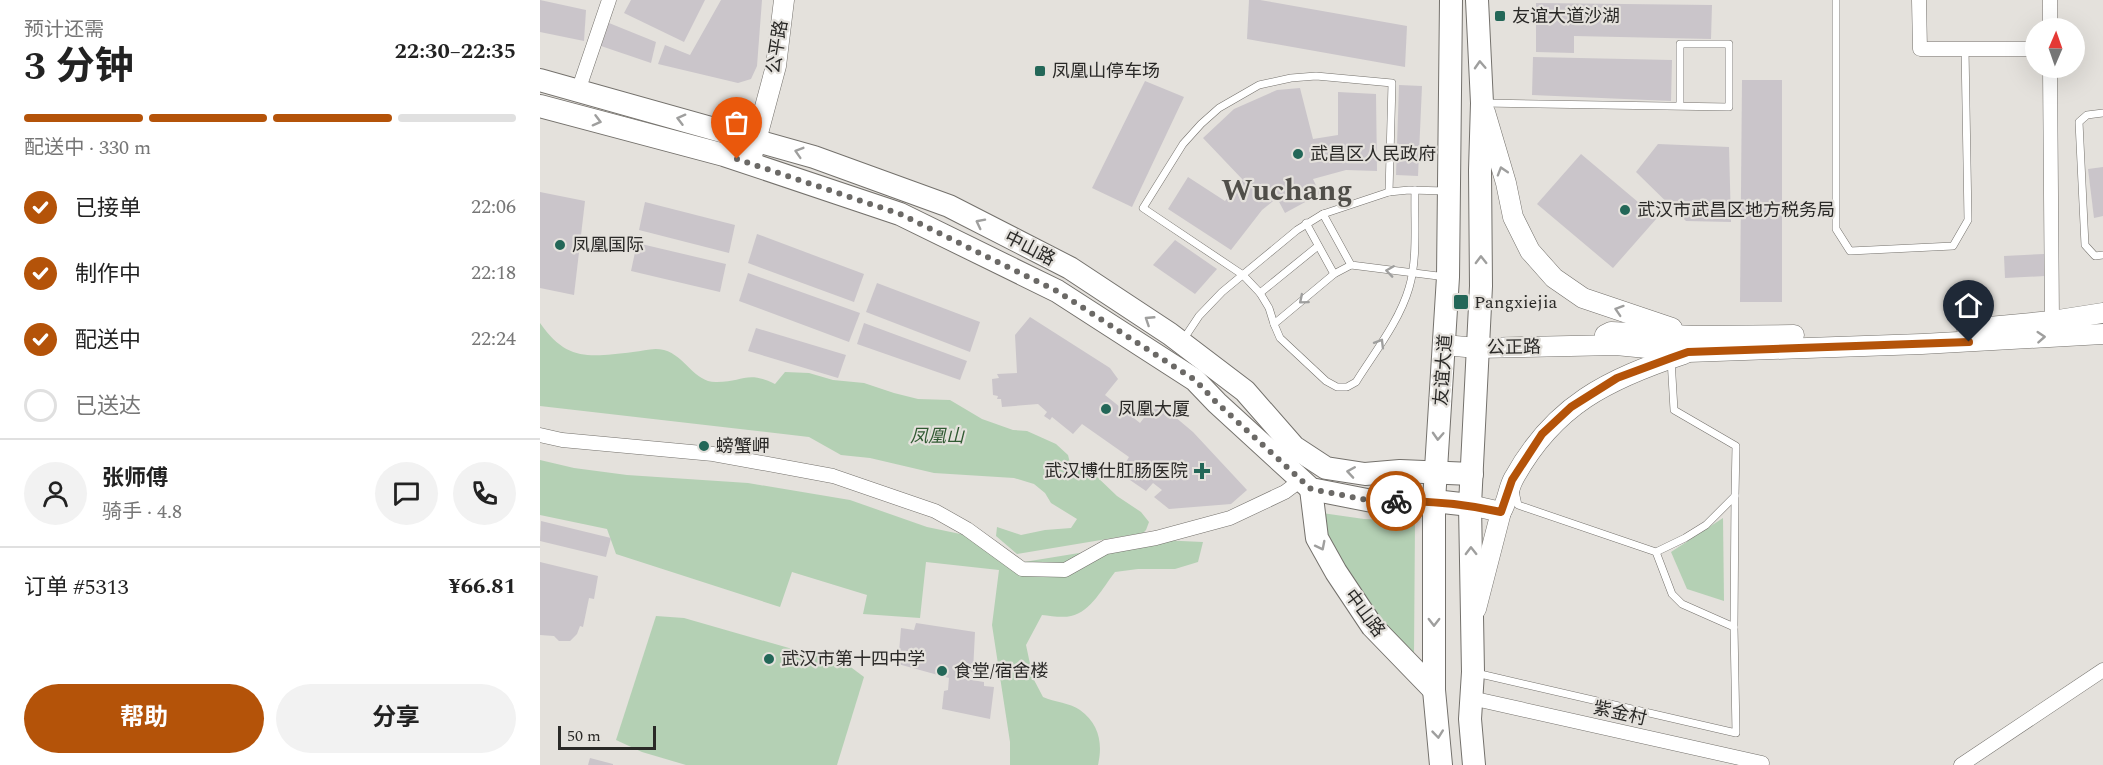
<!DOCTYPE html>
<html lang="zh">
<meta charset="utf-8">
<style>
body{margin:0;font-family:Spectral,"Noto Sans SC",serif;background:#f2f2f2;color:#222;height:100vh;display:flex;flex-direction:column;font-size:22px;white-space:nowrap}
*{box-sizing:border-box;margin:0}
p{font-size:20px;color:#767676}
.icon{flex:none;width:33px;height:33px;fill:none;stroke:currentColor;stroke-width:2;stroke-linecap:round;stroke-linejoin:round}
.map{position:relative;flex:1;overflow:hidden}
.sheet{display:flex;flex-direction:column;background:#fff;width:540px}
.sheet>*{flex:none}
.needle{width:39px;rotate:2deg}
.controls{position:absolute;left:1485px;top:18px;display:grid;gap:12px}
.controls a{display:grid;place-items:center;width:60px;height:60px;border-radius:50%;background:#fff;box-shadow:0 6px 24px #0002;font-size:30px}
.scale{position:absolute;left:18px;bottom:15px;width:98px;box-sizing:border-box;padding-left:6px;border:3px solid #2a2927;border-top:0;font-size:16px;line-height:21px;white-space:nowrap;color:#2a2927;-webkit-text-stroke:4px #e4e1dc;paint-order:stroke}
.pin{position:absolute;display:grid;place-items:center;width:51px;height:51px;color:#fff;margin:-62px -26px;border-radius:50% 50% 50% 0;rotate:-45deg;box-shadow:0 0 6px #0007}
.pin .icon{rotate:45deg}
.courier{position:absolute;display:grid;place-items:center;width:60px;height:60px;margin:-30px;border:4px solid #b45309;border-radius:50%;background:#fff;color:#222;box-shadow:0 2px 8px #0007}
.headline em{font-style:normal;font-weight:700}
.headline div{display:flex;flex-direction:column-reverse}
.headline{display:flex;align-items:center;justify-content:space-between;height:102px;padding:0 24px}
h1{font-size:39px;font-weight:700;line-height:45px}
.bar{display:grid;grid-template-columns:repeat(4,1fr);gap:9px 6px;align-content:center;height:72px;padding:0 24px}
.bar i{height:8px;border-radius:4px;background:#e0e0e0}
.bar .selected{background:#b45309}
.bar p{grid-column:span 4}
.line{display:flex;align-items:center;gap:15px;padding:0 24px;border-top:2px solid #e0e0e0}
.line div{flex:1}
.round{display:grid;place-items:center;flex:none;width:63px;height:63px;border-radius:32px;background:#f2f2f2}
ol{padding:0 24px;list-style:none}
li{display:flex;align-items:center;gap:18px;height:66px}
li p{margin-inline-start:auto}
li .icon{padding:6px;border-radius:50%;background:#b45309;color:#fff;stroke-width:4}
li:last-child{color:#767676}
li i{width:33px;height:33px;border:3px solid #e0e0e0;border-radius:50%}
.button{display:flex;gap:12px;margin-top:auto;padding:12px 24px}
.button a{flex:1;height:69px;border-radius:36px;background:#b45309;color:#fff;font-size:24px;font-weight:700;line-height:69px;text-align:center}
.button a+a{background:#f2f2f2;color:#222}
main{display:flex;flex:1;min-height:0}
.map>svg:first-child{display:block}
.green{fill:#b4d0b4}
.building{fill:#cac5ca}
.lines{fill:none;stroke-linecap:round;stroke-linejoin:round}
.lane-casing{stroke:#74716c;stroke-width:8}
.street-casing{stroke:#74716c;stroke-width:15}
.secondary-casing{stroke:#74716c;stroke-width:21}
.primary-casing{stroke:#74716c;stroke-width:24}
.lane{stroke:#fff;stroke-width:7}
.street{stroke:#fff;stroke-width:14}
.secondary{stroke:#fff;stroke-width:20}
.primary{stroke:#fff;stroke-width:22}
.oneway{stroke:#9f9f9e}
.done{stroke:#6b6966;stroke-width:6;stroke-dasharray:0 10.8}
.route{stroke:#b45309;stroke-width:8}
.poi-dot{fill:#236758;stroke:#e4e1dc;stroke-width:2}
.labels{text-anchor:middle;stroke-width:4.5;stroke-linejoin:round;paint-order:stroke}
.poi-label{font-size:18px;fill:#2a2927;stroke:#e4e1dc;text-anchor:start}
.street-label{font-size:18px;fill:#2a2927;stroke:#e4e1dc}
.park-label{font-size:18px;font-style:italic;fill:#305a32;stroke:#e4e1dc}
.town-label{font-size:30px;font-weight:bold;fill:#504e49;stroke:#e4e1dc}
</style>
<main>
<section class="sheet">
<div class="headline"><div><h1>3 分钟</h1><p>预计还需</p></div><em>22:30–22:35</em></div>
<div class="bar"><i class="selected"></i><i class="selected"></i><i class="selected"></i><i></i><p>配送中 · 330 m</p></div>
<ol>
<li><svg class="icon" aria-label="check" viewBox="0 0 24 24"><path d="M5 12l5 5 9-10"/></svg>已接单<p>22:06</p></li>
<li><svg class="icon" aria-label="check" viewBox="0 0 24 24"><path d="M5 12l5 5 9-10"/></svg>制作中<p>22:18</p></li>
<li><svg class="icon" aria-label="check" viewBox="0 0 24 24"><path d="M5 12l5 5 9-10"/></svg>配送中<p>22:24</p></li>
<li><i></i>已送达</li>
</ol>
<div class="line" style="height:108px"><a class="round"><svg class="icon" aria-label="person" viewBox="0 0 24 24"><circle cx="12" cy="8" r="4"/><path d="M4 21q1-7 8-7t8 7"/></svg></a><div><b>张师傅</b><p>骑手 · 4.8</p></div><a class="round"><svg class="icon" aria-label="chat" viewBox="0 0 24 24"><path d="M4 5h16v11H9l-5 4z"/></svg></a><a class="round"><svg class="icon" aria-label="phone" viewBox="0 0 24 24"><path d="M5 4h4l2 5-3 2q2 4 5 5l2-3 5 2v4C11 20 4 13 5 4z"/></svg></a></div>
<div class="line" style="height:78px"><div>订单 #5313</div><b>¥66.81</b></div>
<div class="button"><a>帮助</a><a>分享</a></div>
</section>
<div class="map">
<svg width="1563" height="765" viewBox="0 0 1563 765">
<rect width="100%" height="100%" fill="#e4e1dc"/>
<g class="green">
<path d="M 0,323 C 27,362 50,357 93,352 C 104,351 113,347 124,350 C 146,356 154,383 177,382 C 203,382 207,370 235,384 L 245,372 L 269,373 L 293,380 L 324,383 L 354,393 L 378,399 L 410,400 L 442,419 L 473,430 L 487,431 L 516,444 L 528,455 L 530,463 L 554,474 L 577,496 L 601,512 L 609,522 L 606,530 L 603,533 L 477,554 L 456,536 L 457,527 L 481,535 L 505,530 L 531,528 L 537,519 L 511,503 L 505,493 L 494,484 L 474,478 L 394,473 L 330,458 L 301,455 L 269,437 L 0,406 Z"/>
<path d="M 0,460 L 34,468 L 87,475 L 208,483 L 310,500 L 387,527 L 425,535 L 459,557 L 484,562 L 619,540 L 663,542 L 658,562 L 635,569 L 598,569 L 575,572 C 563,587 551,612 531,616 C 523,618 511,616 502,615 L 486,645 L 493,678 L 503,697 C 514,702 531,703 540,710 C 559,724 563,743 558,765 L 470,765 L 470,742 L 452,625 L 459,570 L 386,562 L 380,618 L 323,614 L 327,595 L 252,572 L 240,607 L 76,554 L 67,529 L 0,515 Z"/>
<path d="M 782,513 L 824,519 L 875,521 L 874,654 L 839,618 L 778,525 Z"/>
<path d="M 1183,518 L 1184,601 L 1147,589 L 1131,552 Z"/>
<path d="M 116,616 L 144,618 L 308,665 L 324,677 L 297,765 L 146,765 L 102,752 L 76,740 Z"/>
</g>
<g class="building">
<path d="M 0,0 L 46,10 L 44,41 L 0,32 Z"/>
<path d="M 91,0 L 165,0 L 144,42 L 84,13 Z"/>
<path d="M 181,0 L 222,0 L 217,66 L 211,79 L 198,83 L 118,64 L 125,45 L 150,55 Z"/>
<path d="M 709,0 L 720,0 L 867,26 L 865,67 L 707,39 Z"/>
<path d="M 996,3 L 1172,5 L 1171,39 L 1034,36 L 1034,53 L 996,52 Z"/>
<path d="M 69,23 L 116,42 L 111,63 L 61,46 Z"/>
<path d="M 993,57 L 1132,60 L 1131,101 L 992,95 Z"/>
<path d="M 1202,80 L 1242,80 L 1242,302 L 1200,302 Z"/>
<path d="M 605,81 L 644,97 L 592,207 L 552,188 Z"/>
<path d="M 859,85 L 882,86 L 878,176 L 856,175 Z"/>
<path d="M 760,88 L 773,139 L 798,135 L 798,92 L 836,94 L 837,171 L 806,170 L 773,179 L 780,194 L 745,213 L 737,198 L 722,210 L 691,250 L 628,209 L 648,177 L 685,201 L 703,180 L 663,138 L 694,109 L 737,90 Z"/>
<path d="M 1118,144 L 1189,147 L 1191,222 L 1146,221 L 1096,172 Z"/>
<path d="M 1041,154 L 1117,218 L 1073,268 L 997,204 Z"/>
<path d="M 1563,167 L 1563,216 L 1554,218 L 1548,169 Z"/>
<path d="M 0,192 L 45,201 L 34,295 L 0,288 Z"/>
<path d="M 105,202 L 195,225 L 189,253 L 99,230 Z"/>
<path d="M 217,234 L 324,274 L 314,302 L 208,263 Z"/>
<path d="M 635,240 L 677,269 L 655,294 L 613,265 Z"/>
<path d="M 97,243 L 186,264 L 180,292 L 91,271 Z"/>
<path d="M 1504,254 L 1505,276 L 1465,278 L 1464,256 Z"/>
<path d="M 208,273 L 320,313 L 309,342 L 199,301 Z"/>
<path d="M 337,283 L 440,322 L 430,352 L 326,312 Z"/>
<path d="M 490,317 L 570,368 L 578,379 L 565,395 L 600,423 L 613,406 L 622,406 L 653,432 L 707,490 L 691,504 L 629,509 L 614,497 L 622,490 L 613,483 L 606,491 L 587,478 L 591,476 L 583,467 L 589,457 L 542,424 L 533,434 L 512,417 L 510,420 L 504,416 L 507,412 L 498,404 L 462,407 L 461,399 L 457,399 L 458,396 L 453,395 L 452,379 L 459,378 L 457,374 L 477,373 L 475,335 Z"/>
<path d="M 324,323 L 427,361 L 420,380 L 317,344 Z"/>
<path d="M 216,328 L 306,355 L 298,378 L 208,351 Z"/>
<path d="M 1,521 L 71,538 L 66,557 L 0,541 Z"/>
<path d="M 0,562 L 58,576 L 54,599 L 49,598 L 43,627 L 40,626 L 37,634 L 30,641 L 19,641 L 14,636 L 0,635 Z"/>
<path d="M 376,623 L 435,632 L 433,672 L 421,670 L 420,678 L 444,682 L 444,686 L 454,687 L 450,719 L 402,709 L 404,691 L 408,690 L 409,678 L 358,664 L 361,628 L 374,630 Z"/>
<path d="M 50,758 L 73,764 L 73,765 L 48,765 Z"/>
</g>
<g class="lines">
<g class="lane-casing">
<g id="lane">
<path d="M 1296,0 L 1296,229 L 1310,251 L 1413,246 L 1428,220 L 1425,49"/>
<path d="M 944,103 L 1189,107 L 1189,44 L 1140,44 L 1140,106"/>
<path d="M 1563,113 L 1547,115 L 1539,122 L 1545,245 L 1555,256 L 1563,255"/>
<path d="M 783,214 L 811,265 L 906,277"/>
<path d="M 766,223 L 794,274"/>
<path d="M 811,265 L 794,274 L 734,324 L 740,338 L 786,381 L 797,387 L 807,387 L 816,382 C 834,353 859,322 869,288 C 878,258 874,222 875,190"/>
<path d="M 720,293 L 778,246"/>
<path d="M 734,324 L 729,308 L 720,293 L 703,275 L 603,208 L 643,144 L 661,124 L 679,108 L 719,85 L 751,78 L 776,76 L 852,83 L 849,192"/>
<path d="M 643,340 L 659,316 L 682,292 L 757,230 L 783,214 L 849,192 L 869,190 L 906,191"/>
<path d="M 975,491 L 978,505 L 1116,552 L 1145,538 L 1166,525 L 1195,496 L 1196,446 L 1134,410 L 1131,359"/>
<path d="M 1194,627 L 1195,496"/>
<path d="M 936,673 L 1196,733 L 1194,627 L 1142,604 L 1132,594 L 1116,552"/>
</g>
</g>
<g class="street-casing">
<g id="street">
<path d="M 1379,0 L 1380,49 L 1496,49"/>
<path d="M 1510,28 L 1510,0"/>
<path d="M 1510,68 L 1512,321"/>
<path d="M 38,91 L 69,0"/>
<path d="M 0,435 L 22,440 L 173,454 L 293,476 L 395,511 L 427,529 L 482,569 L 525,570 L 566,547 L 616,538 L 690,518 L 745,492 L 761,480"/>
<path d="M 931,698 L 1222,763"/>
<path d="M 1421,765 L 1563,670"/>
</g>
</g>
<g class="secondary-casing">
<g id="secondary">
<path d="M 945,112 L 966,183 L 973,217 L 990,251 L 1014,278 L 1043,298 L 1132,328"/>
<path d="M 210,163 L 236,66 L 244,0"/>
<path d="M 1427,329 L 1512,321 L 1563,313"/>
<path d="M 1065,335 L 1071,332 L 1154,336 L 1254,335"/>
<path d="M 904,345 L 937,348 L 1076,345 L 1148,352 L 1382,344 L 1563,334"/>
<path d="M 930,505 L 961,512 C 968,501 968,488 974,478 C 1014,405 1068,379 1144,354"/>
<path d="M 936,609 L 961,512"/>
</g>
</g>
<g class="primary-casing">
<g id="primary">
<path d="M 0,80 L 274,157 L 409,206 L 530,268 L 630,334 L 705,391 L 754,447 L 786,468 L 825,474 L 860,471 L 932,474"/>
<path d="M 0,106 L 184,155 L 360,214 L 517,291 L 655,380 L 677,403 L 771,489 L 832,501 L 894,501 L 930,505"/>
<path d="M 771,489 L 777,538 L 796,572 L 832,626 L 894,690"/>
<path d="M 901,765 L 894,690 L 894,501 L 908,277 L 911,0"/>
<path d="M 934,765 L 930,719 L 933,672 L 930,505 L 941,286 L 940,170 L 942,103 L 937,0"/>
</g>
</g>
<use href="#lane" class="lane"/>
<use href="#street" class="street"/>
<use href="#secondary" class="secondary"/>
<use href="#primary" class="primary"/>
</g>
<defs><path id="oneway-chevron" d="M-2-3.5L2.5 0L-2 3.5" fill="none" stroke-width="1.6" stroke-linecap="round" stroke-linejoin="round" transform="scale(1.5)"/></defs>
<g class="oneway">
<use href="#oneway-chevron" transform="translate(940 65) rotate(-93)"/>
<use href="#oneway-chevron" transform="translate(141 119) rotate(-165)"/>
<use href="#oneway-chevron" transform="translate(57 121) rotate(15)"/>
<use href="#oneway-chevron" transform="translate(259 152) rotate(-163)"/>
<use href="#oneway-chevron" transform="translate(962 171) rotate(-107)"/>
<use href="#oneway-chevron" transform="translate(440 223) rotate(-153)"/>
<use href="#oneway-chevron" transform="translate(941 260) rotate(-91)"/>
<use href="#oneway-chevron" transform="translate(850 271) rotate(-172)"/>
<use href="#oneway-chevron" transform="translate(763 300) rotate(140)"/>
<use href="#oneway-chevron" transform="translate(1079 310) rotate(-162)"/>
<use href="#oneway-chevron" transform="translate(609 320) rotate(-147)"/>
<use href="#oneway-chevron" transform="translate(1501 337) rotate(-4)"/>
<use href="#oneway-chevron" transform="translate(840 343) rotate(-59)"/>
<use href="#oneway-chevron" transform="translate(898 436) rotate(93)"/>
<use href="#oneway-chevron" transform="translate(811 472) rotate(-171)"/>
<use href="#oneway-chevron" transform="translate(781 546) rotate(63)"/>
<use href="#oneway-chevron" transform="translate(931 551) rotate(-91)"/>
<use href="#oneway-chevron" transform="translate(894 622) rotate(90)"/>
<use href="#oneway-chevron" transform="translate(898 734) rotate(84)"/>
</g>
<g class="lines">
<path class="done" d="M 197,159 L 360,214 L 517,291 L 655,380 L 677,403 L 771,489 L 832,501 L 856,501"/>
<path class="route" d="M 856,501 C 892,501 926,504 961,512 L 972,480 L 1002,434 L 1031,407 L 1077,378 L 1131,358 L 1148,352 L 1429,342"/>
</g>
<g class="poi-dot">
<rect x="954" y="10" width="12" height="12" rx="3"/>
<rect x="494" y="65" width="12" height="12" rx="3"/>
<circle cx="758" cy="154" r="6"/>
<circle cx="1085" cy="210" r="6"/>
<circle cx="20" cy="245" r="6"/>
<rect x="913" y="294" width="16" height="16" rx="3"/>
<circle cx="566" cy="409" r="6"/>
<circle cx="164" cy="446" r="6"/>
<path d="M659 462h6v6h6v6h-6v6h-6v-6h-6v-6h6z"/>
<circle cx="229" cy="659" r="6"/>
<circle cx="402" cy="671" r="6"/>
</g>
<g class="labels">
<g class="poi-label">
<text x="972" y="22">友谊大道沙湖</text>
<text x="512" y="77">凤凰山停车场</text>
<text x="770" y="160">武昌区人民政府</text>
<text x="1097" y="216">武汉市武昌区地方税务局</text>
<text x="32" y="251">凤凰国际</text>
<text x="934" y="308">Pangxiejia</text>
<text x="578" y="415">凤凰大厦</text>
<text x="176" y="452">螃蟹岬</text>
<text x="648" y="477" text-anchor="end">武汉博仕肛肠医院</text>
<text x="241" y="665">武汉市第十四中学</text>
<text x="414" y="677">食堂/宿舍楼</text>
</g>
<g class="street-label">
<text transform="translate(237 47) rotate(-81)" y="6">公平路</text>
<text transform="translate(490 248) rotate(27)" y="6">中山路</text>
<text transform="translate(974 347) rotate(-1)" y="6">公正路</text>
<text transform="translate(903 370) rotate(-86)" y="6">友谊大道</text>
<text transform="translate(825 613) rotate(53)" y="6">中山路</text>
<text transform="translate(1080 713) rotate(13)" y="6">紫金村</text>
</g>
<g class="park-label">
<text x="397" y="442">凤凰山</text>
</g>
<g class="town-label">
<text x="747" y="200">Wuchang</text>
</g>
</g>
</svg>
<div class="controls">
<a><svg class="needle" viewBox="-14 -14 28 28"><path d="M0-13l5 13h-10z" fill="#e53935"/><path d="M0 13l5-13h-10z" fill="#767676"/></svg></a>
</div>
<div class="scale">50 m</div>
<div class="pin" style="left:197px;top:159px;background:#ea580c"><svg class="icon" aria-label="bag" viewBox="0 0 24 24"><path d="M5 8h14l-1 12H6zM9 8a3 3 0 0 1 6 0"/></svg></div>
<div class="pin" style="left:1429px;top:342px;background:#1f2937"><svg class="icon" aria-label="home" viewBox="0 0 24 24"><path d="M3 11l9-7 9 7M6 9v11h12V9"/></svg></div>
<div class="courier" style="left:856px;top:501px"><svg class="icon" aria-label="bike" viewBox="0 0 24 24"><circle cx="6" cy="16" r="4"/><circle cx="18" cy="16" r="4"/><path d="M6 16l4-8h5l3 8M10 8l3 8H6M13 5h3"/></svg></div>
</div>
</main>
